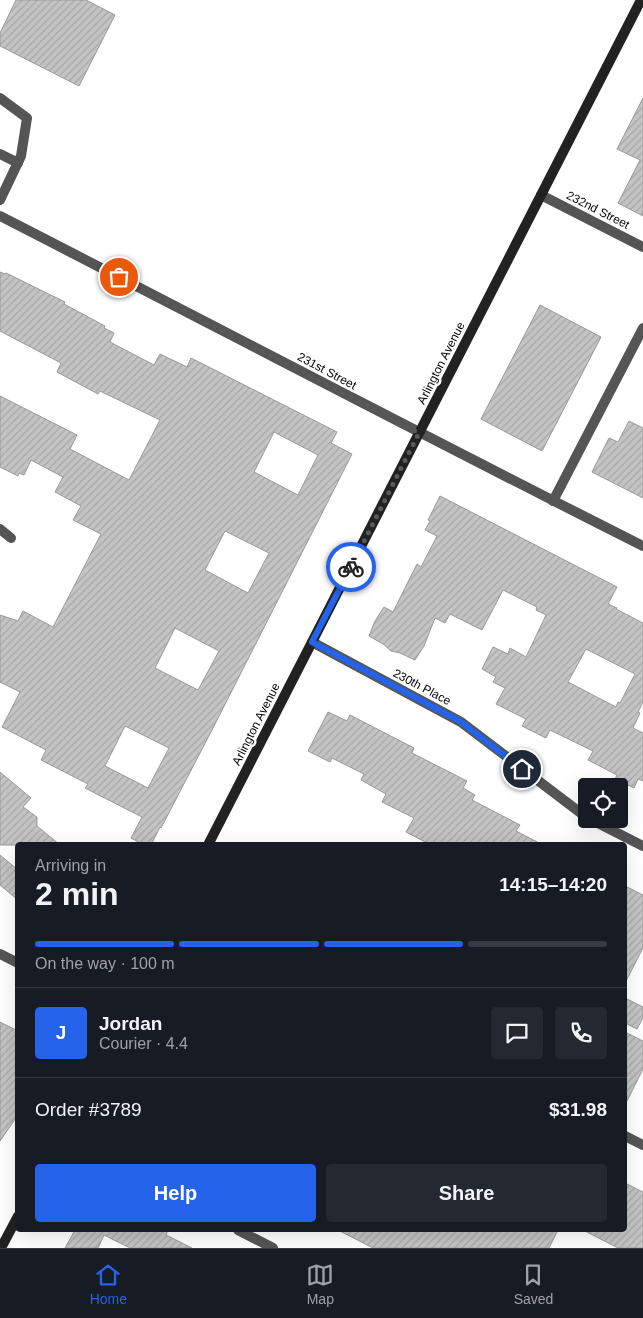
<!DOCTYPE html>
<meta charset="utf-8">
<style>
body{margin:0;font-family:Arial,sans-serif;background:#242831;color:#f1f3f6;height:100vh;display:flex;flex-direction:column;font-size:19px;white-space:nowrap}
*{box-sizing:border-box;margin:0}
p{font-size:16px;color:#9ea1a6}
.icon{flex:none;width:28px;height:28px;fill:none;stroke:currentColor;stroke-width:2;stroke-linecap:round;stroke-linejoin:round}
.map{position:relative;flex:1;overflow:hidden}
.side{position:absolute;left:15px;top:842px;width:612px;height:390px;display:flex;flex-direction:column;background:#171b24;border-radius:5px;box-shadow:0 5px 20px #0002}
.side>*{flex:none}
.buttons{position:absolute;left:578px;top:778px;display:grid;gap:10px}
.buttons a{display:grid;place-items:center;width:50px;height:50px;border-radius:5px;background:#171b24;box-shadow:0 5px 20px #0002;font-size:25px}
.pin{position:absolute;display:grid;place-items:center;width:42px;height:42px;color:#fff;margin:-21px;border:2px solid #fff;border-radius:50%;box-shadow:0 1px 5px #0007}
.courier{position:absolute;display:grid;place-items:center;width:50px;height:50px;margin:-25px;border:4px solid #2563eb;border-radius:50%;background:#fff;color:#222;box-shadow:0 1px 6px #0007}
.summary em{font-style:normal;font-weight:800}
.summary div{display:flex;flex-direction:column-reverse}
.summary{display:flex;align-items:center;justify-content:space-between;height:85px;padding:0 20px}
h1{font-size:32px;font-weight:800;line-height:38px}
.bar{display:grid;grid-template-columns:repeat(4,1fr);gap:8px 5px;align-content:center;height:60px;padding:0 20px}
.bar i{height:6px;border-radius:4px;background:#363941}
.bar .active{background:#2563eb}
.bar p{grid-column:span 4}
.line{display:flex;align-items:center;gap:12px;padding:0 20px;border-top:1px solid #363941}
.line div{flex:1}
.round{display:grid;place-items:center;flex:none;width:52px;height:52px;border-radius:5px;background:#242831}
.primary-button{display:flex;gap:10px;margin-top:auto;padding:10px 20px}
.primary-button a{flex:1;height:58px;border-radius:5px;background:#2563eb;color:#fff;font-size:20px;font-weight:800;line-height:58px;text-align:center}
.primary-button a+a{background:#242831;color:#f1f3f6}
.tabs{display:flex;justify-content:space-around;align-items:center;height:70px;border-top:1px solid #363941;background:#171b24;font-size:14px;color:#9ea1a6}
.tabs a{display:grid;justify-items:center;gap:2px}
.tabs .active{color:#2563eb}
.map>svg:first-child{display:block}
.building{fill:url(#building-hatch);stroke:#999;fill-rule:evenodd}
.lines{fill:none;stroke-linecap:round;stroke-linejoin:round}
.lane{stroke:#555;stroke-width:10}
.street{stroke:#555;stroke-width:10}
.secondary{stroke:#222;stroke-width:10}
.done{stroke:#595959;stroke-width:5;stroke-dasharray:0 9}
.route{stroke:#2563eb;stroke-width:6}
.labels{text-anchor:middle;stroke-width:5;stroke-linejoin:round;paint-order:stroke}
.street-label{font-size:12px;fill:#000;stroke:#fff}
</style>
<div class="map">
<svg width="643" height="1248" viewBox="0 0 643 1248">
<defs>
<pattern id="building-hatch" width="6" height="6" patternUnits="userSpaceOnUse" patternTransform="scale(1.25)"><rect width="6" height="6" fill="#c4c4c4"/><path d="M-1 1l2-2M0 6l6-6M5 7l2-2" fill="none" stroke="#a7a7a7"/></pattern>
</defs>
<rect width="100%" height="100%" fill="#fff"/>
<g class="building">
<path d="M 16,0 L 86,0 L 115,15 L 79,86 L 0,46 L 0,33 Z"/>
<path d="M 643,98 L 643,216 L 618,203 L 640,160 L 617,149 Z"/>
<path d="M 0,272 L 5,274 L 6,273 L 65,302 L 64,304 L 105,326 L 104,328 L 114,333 L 110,342 L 154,365 L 160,354 L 187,367 L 191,358 L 337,432 L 331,443 L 352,454 L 212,730 L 161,828 L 160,827 L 151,845 L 144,845 L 131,838 L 142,817 L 85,788 L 88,784 L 41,760 L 46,750 L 2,727 L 20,692 L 0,682 L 0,615 L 18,621 L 23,611 L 53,627 L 101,534 L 73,520 L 81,506 L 55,492 L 63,477 L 31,460 L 24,475 L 19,473 L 18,476 L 0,467 L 0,396 L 77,435 L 70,449 L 129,480 L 160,420 L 100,391 L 98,394 L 57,372 L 61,363 L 0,331 ZM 274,432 L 318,455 L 298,495 L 254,472 ZM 225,531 L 269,553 L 248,593 L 205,570 ZM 175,628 L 219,651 L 198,690 L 155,668 ZM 125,726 L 169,748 L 148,788 L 105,766 Z"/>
<path d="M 540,305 L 601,337 L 542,451 L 481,419 Z"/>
<path d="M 629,421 L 643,428 L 643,498 L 592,472 L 609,438 L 618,442 Z"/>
<path d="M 440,496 L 617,587 L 608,604 L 617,608 L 616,609 L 643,623 L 643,702 L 638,712 L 640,713 L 633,728 L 643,733 L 643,781 L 638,779 L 634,788 L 615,779 L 617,775 L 588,760 L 593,751 L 550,730 L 546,738 L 522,726 L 526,719 L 496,704 L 505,688 L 493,682 L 496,677 L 482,669 L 493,647 L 508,654 L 510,648 L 526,657 L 546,615 L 536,610 L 537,607 L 503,590 L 482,630 L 450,614 L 445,623 L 435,618 L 424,646 L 415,660 L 400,653 L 391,651 L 383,644 L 369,636 L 375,621 L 384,607 L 393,612 L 417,564 L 421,567 L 437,536 L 425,530 L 430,521 L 428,520 ZM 586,649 L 635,674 L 620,703 L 618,702 L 616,707 L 568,682 Z"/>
<path d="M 328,712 L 347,721 L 350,715 L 414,748 L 412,753 L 467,781 L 463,788 L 475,795 L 472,800 L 520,825 L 516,831 L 543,845 L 431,845 L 406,832 L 414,818 L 382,802 L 386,794 L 361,780 L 364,774 L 332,758 L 330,762 L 308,751 Z"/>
<path d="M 0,772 L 31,798 L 23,807 L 37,817 L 37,826 L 60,845 L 0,845 Z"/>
<path d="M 0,855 L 18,870 L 18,900 L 0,885 Z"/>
<path d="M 625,886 L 643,895 L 643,948 L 625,983 Z"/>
<path d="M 625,998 L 643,1007 L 643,1018 L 637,1029 L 625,1023 Z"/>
<path d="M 0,1022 L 18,1031 L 18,1115 L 0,1141 Z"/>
<path d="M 625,1032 L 643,1041 L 643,1069 L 625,1105 Z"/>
<path d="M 625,1183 L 643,1192 L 643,1248 L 618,1248 L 583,1230 L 625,1230 Z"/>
<path d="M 75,1230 L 168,1230 L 166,1235 L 192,1248 L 130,1248 L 104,1235 L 98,1248 L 65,1248 Z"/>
<path d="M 338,1230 L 558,1230 L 549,1248 L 373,1248 Z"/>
</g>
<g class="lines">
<g class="lane">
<path d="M 0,98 L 27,118 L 21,156 L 0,200"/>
<path d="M 0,154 L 18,163"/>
<path d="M 553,501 L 643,328"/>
</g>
<g class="street">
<path d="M 541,195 L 643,247"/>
<path d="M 0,216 C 215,326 428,438 643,546"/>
<path d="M 0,529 L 11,538"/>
<path d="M 312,642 L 461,722 L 586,817"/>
<path d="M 590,819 L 643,846"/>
<path d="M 0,954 L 18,963"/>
<path d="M 625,1136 L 643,1145"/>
<path d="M 238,1230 L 273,1248"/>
</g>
<g class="secondary">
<path d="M 208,845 L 641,0"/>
<path d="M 1,1248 L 18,1216"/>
</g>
</g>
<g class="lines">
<path class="done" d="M 119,277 L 419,433 L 351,567"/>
<path class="route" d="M 351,567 L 312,642 L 461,722 L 522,769"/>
</g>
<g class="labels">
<g class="street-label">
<text transform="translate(598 210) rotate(27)" y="4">232nd Street</text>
<text transform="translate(441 363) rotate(-63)" y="4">Arlington Avenue</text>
<text transform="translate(327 371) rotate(28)" y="4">231st Street</text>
<text transform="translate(422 687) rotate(28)" y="4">230th Place</text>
<text transform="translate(256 724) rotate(-63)" y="4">Arlington Avenue</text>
</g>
</g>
</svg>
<div class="buttons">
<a><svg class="icon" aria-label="locate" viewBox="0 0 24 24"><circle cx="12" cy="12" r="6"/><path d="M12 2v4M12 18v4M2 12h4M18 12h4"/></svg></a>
</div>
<div class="pin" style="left:119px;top:277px;background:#ea580c"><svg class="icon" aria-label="bag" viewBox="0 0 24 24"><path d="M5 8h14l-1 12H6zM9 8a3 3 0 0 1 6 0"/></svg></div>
<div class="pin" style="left:522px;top:769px;background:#1f2937"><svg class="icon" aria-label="home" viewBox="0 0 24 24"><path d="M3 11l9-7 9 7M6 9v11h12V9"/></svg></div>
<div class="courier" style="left:351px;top:567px"><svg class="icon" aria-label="bike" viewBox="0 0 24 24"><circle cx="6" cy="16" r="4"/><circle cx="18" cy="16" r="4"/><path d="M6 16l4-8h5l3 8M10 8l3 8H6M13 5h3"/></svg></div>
<section class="side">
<div class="summary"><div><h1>2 min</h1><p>Arriving in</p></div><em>14:15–14:20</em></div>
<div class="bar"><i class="active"></i><i class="active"></i><i class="active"></i><i></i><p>On the way · 100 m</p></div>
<div class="line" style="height:90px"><b class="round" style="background:#2563eb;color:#fff">J</b><div><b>Jordan</b><p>Courier · 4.4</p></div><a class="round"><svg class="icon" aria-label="chat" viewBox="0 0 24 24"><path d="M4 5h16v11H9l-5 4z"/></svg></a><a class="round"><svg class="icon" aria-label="phone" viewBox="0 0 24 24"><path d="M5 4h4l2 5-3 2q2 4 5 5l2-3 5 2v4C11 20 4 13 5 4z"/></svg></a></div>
<div class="line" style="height:65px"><div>Order #3789</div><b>$31.98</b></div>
<div class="primary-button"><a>Help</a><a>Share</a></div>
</section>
</div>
<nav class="tabs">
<a class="active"><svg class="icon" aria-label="home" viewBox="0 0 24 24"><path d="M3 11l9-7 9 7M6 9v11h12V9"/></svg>Home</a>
<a><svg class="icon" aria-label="map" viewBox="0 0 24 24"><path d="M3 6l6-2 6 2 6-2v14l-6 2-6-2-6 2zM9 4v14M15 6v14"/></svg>Map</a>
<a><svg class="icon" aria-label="saved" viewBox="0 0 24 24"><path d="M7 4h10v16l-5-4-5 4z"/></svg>Saved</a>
</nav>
